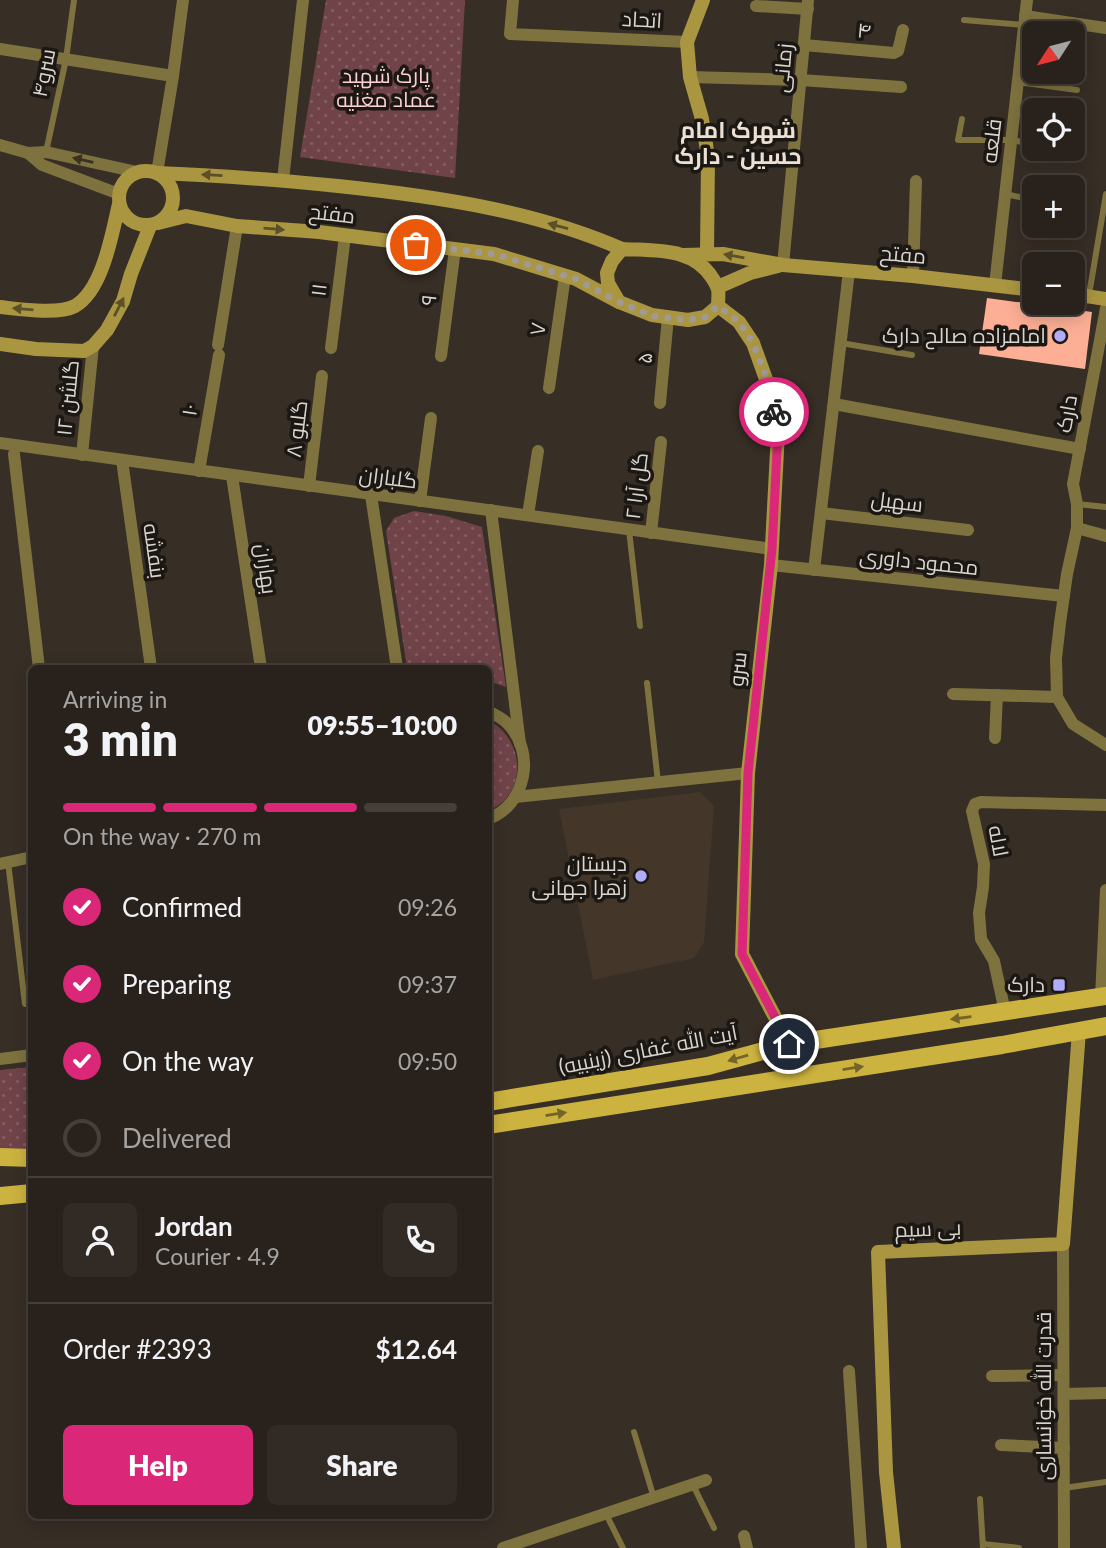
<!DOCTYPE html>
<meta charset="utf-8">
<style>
body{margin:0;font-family:Lato,Cairo,sans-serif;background:#312a25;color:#f1f3f6;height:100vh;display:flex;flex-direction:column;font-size:26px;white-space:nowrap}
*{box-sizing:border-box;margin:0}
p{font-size:23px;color:#a5a4a3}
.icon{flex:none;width:38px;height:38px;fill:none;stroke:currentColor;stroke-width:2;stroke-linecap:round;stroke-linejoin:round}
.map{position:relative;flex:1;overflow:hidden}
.side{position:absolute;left:28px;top:665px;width:464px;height:854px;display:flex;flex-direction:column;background:#29221c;border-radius:10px;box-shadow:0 4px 18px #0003,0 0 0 2px #453f3b}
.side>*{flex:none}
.needle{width:46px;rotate:234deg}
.tools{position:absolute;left:1022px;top:21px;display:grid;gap:14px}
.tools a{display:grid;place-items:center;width:63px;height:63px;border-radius:10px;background:#29221c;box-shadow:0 4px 18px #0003,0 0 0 2px #453f3b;font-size:35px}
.pin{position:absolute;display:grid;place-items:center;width:60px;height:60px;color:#fff;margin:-30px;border:4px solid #fff;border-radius:50%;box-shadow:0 2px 7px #0007}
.courier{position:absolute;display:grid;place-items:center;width:70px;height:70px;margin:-35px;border:5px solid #db2777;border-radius:50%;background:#fff;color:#222;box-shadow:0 2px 9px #0007}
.head em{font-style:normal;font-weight:800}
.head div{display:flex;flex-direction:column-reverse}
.head{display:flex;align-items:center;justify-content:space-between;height:119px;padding:0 35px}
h1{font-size:46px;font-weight:800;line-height:52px}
.bar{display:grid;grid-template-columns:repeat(4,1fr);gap:10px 7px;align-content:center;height:84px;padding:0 35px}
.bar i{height:9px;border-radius:5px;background:#453f3b}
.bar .on{background:#db2777}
.bar p{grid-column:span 4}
.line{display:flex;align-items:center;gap:18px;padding:0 35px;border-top:2px solid #453f3b}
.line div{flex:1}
.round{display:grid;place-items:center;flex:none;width:74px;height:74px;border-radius:10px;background:#312a25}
ol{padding:0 35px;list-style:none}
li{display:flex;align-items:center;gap:21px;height:77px}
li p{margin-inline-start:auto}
li .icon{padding:7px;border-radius:50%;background:#db2777;color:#fff;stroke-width:4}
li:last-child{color:#a5a4a3}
li i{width:38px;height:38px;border:4px solid #453f3b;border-radius:50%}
.button{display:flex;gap:14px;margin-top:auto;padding:14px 35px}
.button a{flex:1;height:80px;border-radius:10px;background:#db2777;color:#fff;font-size:28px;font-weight:800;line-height:80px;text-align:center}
.button a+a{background:#312a25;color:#f1f3f6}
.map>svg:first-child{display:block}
.built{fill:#443729}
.park{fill:url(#park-dots)}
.building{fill:#fcaf95}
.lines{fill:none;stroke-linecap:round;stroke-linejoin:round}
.lane{stroke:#7e723f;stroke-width:6}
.street{stroke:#7e723f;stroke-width:12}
.secondary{stroke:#aa9641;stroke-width:14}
.primary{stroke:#ccb23e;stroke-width:18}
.oneway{fill:#393220}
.oneway2{fill:#5b5028}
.oneway3{fill:#746428}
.done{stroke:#a19a94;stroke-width:7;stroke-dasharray:0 12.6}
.route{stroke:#db2777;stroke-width:9}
.poi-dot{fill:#b2adf9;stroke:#1b1713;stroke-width:2.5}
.labels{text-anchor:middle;stroke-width:7;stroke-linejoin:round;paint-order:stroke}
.street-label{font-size:21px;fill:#dad4cf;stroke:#1b1713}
.park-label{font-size:21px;fill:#fccfd4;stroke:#1b1713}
.poi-label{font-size:21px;fill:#dad4cf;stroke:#1b1713;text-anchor:end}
.neighbourhood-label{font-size:23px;font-weight:bold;fill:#ece0d5;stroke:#1b1713}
</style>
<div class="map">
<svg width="1106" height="1548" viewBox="0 0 1106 1548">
<defs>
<pattern id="park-dots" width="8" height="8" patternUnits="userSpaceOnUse" patternTransform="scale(1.75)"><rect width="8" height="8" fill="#704349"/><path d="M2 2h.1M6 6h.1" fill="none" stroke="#845d62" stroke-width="1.8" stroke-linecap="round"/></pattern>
</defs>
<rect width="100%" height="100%" fill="#372e26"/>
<path class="built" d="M 700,792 L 714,806 L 704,942 L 694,958 L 593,980 L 559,809 Z"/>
<g class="park">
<path d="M 326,0 L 465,0 L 455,178 L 300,157 Z"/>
<path d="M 414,511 L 446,516 L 482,527 L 506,687 L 488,681 L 488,668 L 407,668 L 386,531 L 394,518 Z"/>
<path d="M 488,720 C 525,739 529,794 488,811 Z"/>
<path d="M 31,1067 L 31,1158 L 0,1157 L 0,1070 Z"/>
</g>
<path class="building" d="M 987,298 L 1092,312 L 1085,369 L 979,354 Z"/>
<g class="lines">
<g class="lane">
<path d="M 964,20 L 1024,25"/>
<path d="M 1018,82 L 1077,90"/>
<path d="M 962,119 L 958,140 L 1011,140 L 1034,144"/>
<path d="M 1057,149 L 1078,153"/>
<path d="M 46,152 L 66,59 L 74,0"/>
<path d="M 1005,194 L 1034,200"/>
<path d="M 1089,295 L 1106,194"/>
<path d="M 841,343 L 912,355"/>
<path d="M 1077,504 L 1106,507"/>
<path d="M 629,530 L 640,626"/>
<path d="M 647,683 L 658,782"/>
<path d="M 8,862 L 25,1004"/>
<path d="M 634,1432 L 654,1498"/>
<path d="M 693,1485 L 714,1528"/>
<path d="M 1064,1488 L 1106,1482"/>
<path d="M 980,1499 L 983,1548"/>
<path d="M 606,1514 L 623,1548"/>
<path d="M 983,1544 L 1019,1548"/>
</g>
<g class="street">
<path d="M 513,0 L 510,34 L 687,42"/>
<path d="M 756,6 L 808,9"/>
<path d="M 1025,16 L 1106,28"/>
<path d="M 804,45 L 894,53 L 898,51 L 903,30"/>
<path d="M 0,49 L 173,76 L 157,173"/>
<path d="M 173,76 L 183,0"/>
<path d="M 690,77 L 801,80 L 901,87"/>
<path d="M 0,145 L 28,153 L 46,152 L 137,172"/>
<path d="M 28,153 L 42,165 L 119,194"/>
<path d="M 283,180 L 303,0"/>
<path d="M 783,265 L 808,0"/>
<path d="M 913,276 L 916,181"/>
<path d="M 995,285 L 1027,0"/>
<path d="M 1106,308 L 1073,484 L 1077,504 L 1077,528 L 1067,574 L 1060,623 L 1056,658 L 1057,697 L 1073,724 L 1106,745"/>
<path d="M 218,345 L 237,226"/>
<path d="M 331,348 L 345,236"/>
<path d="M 441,356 L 455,249"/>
<path d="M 549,388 L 565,276"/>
<path d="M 660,403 L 668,317"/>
<path d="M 834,404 L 1080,449"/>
<path d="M 0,443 L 772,549"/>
<path d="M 14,454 L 39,668"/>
<path d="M 82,455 L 93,346"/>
<path d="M 122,460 L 151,668"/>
<path d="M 199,471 L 219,355"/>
<path d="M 232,476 L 261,668"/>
<path d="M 309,486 L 322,376"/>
<path d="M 371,495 L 397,668"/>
<path d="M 420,501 L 431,418"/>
<path d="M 491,510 L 520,744"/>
<path d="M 821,513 L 968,530"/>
<path d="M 528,515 L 538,451"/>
<path d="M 1077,528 L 1106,536"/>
<path d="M 651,533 L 661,442"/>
<path d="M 771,565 L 1064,596"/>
<path d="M 814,570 L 849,271"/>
<path d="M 953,694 L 1057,697"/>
<path d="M 488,711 C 494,714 502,718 507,723 C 536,751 527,805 488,819"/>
<path d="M 995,738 L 997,695"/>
<path d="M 515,797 L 748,773"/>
<path d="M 0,864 L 32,857"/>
<path d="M 1101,997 L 1106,890"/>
<path d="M 1005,1012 L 994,961 L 981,939 L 979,913 L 983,887 L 984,864 L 972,811 L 975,804 L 981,802 L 1106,805"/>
<path d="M 0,1059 L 32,1055"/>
<path d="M 1063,1244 L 1064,1548"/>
<path d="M 849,1371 L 861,1548"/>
<path d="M 992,1376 L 1063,1375"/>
<path d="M 1064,1394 L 1106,1393"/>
<path d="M 1001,1445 L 1064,1448"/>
<path d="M 744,1536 L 747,1548"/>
<path d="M 503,1548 L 706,1480"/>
</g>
<g class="secondary">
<path d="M 703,0 L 687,42 L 690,77 L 702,119 L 708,157 L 707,254"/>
<circle cx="146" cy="198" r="27"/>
<path d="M 157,173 C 218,175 278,180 338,186 C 433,196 533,210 622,249"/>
<path d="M 158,223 L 186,216 L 237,226 L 319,232 L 494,254 L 576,279 L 619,302"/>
<path d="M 622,249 C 656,251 694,247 713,279 C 715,282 717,286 718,289 C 719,294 718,301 718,306 L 705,317 L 688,320 L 652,315 L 619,302 L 608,283 L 607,273 L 612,261 Z"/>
<path d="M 684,255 L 723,254 L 783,265 L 913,276 L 1034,290"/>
<path d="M 718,287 L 750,273 L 778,266"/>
<path d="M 1073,294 L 1106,299"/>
<path d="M 718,306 L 739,322 L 753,343 L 772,396 L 778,432 L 771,565 L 748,773 L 742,954 L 789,1044"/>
<path d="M 0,307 C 19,309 58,315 75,306 C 103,290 112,233 119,204"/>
<path d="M 0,344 L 36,349 L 84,351 L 93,346 L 107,330 L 123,301 L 131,274 L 150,226"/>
<path d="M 894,1548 L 886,1472 L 878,1252 L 1063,1244 L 1079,1031"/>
</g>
<g class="primary">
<path d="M 488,1102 L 708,1066 L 789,1044 L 1106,996"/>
<path d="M 488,1125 L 1002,1045 L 1106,1026"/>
<path d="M 0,1157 L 32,1158"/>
<path d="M 0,1196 L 32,1193"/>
</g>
</g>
<defs><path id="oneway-solid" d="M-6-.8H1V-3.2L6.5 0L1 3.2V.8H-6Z" transform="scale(1.75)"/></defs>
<use class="oneway" href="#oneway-solid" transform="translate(83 160) rotate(-167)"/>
<g class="oneway2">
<use href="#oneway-solid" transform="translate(212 175) rotate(-177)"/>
<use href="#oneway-solid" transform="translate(558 226) rotate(-165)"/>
<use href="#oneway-solid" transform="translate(274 229) rotate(5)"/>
<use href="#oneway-solid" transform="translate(734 256) rotate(-170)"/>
<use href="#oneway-solid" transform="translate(119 307) rotate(-63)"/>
<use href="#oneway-solid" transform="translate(23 309) rotate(-175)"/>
</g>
<g class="oneway3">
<use href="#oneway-solid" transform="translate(961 1018) rotate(172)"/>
<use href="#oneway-solid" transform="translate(738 1058) rotate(164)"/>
<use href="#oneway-solid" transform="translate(853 1068) rotate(-9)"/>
<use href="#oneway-solid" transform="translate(556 1114) rotate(-9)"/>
</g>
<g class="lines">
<path class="done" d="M 416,245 L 494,254 L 576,279 L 619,302 L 652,316 L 688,320 L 705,317 L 718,306 C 725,312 734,317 740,324 C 758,346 770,384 774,412"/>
<path class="route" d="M 774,412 L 778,432 L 772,549 L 748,773 L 742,954 L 789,1044"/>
</g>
<g class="poi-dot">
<circle cx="1060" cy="336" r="7"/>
<circle cx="641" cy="876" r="7"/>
<rect x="1052" y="978" width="14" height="14" rx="3.5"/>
</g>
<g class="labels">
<g class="street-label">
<text transform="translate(642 20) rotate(3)" y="7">اتحاد</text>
<text transform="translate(864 31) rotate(5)" y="7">۴</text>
<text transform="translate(783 68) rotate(-85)" y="7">زمانی</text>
<text transform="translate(44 73) rotate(-79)" y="7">سرو۴</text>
<text transform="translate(992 141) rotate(-83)" y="7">قلعه</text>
<text transform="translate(332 214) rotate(7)" y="7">مفتح</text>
<text transform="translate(903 255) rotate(5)" y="7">مفتح</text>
<text transform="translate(319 290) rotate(-83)" y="7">۱۱</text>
<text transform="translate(429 300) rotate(-83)" y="7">۹</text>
<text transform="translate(538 329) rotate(-82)" y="7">۷</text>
<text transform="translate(645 358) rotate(-85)" y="7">۵</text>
<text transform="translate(68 398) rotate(-84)" y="7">گلشن ۱۲</text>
<text transform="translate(190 410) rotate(-81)" y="7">۱۰</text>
<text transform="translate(1067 414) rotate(-80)" y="7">دارک</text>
<text transform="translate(297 429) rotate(-83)" y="7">گلبو ۸</text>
<text transform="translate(388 478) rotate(7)" y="7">گلباران</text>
<text transform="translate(637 486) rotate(-83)" y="7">گل آرا ۲</text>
<text transform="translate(897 502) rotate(7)" y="7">سهیل</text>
<text transform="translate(154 551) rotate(82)" y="7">بنفشه</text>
<text transform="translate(919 562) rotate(6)" y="7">محمود داوری</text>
<text transform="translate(266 569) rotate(82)" y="7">بهاران</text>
<text transform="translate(738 669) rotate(-84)" y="7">سرو</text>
<text transform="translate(998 841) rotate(79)" y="7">لاله</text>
<text transform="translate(648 1050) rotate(-11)" y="7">آیت الله غفاری (زینبیه)</text>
<text transform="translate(928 1229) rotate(-2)" y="7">بی سیم</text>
<text transform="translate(1044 1396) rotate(-90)" y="7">قدرت الله خوانساری</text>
</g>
<g class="park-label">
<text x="386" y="83">پارک شهید<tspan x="386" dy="24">عماد مغنیه</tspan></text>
</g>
<g class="poi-label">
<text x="1046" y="343">امامزاده صالح دارک</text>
<text x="627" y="871">دبستان<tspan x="627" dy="24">زهرا جهانی</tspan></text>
<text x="1045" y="992">دارک</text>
</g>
<g class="neighbourhood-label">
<text x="738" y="138">شهرک امام<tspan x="738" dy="26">حسین - دارک</tspan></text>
</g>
</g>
</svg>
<div class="tools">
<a><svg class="needle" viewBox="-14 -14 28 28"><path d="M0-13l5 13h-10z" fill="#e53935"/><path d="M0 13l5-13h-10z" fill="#a5a4a3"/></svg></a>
<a><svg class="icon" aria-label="locate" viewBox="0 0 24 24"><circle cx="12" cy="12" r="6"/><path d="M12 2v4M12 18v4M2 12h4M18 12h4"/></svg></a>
<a>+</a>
<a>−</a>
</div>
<div class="pin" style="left:416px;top:245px;background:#ea580c"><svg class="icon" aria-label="bag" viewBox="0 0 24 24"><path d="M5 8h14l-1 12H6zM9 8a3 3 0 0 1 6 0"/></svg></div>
<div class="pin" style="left:789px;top:1044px;background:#1f2937"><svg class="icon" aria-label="home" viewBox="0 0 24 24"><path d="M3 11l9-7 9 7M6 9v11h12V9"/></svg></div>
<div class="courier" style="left:774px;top:412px"><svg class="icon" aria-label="bike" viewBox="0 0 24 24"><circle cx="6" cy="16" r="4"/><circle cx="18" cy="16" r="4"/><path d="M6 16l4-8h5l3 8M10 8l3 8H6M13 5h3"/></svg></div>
<section class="side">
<div class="head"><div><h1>3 min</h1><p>Arriving in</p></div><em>09:55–10:00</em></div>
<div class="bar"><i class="on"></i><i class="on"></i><i class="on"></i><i></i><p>On the way · 270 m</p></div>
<ol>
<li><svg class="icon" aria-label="check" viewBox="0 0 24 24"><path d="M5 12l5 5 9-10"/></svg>Confirmed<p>09:26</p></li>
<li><svg class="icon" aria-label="check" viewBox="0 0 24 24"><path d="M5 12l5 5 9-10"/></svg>Preparing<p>09:37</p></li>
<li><svg class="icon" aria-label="check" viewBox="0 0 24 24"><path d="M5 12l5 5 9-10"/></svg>On the way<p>09:50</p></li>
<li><i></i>Delivered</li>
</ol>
<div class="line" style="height:126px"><a class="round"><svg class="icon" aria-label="person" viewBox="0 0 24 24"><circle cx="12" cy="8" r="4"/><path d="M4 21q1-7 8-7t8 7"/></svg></a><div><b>Jordan</b><p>Courier · 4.9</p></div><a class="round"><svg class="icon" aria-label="phone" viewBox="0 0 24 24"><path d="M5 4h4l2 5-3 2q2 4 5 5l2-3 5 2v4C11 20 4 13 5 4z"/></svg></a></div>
<div class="line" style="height:91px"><div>Order #2393</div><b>$12.64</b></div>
<div class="button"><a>Help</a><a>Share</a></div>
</section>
</div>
